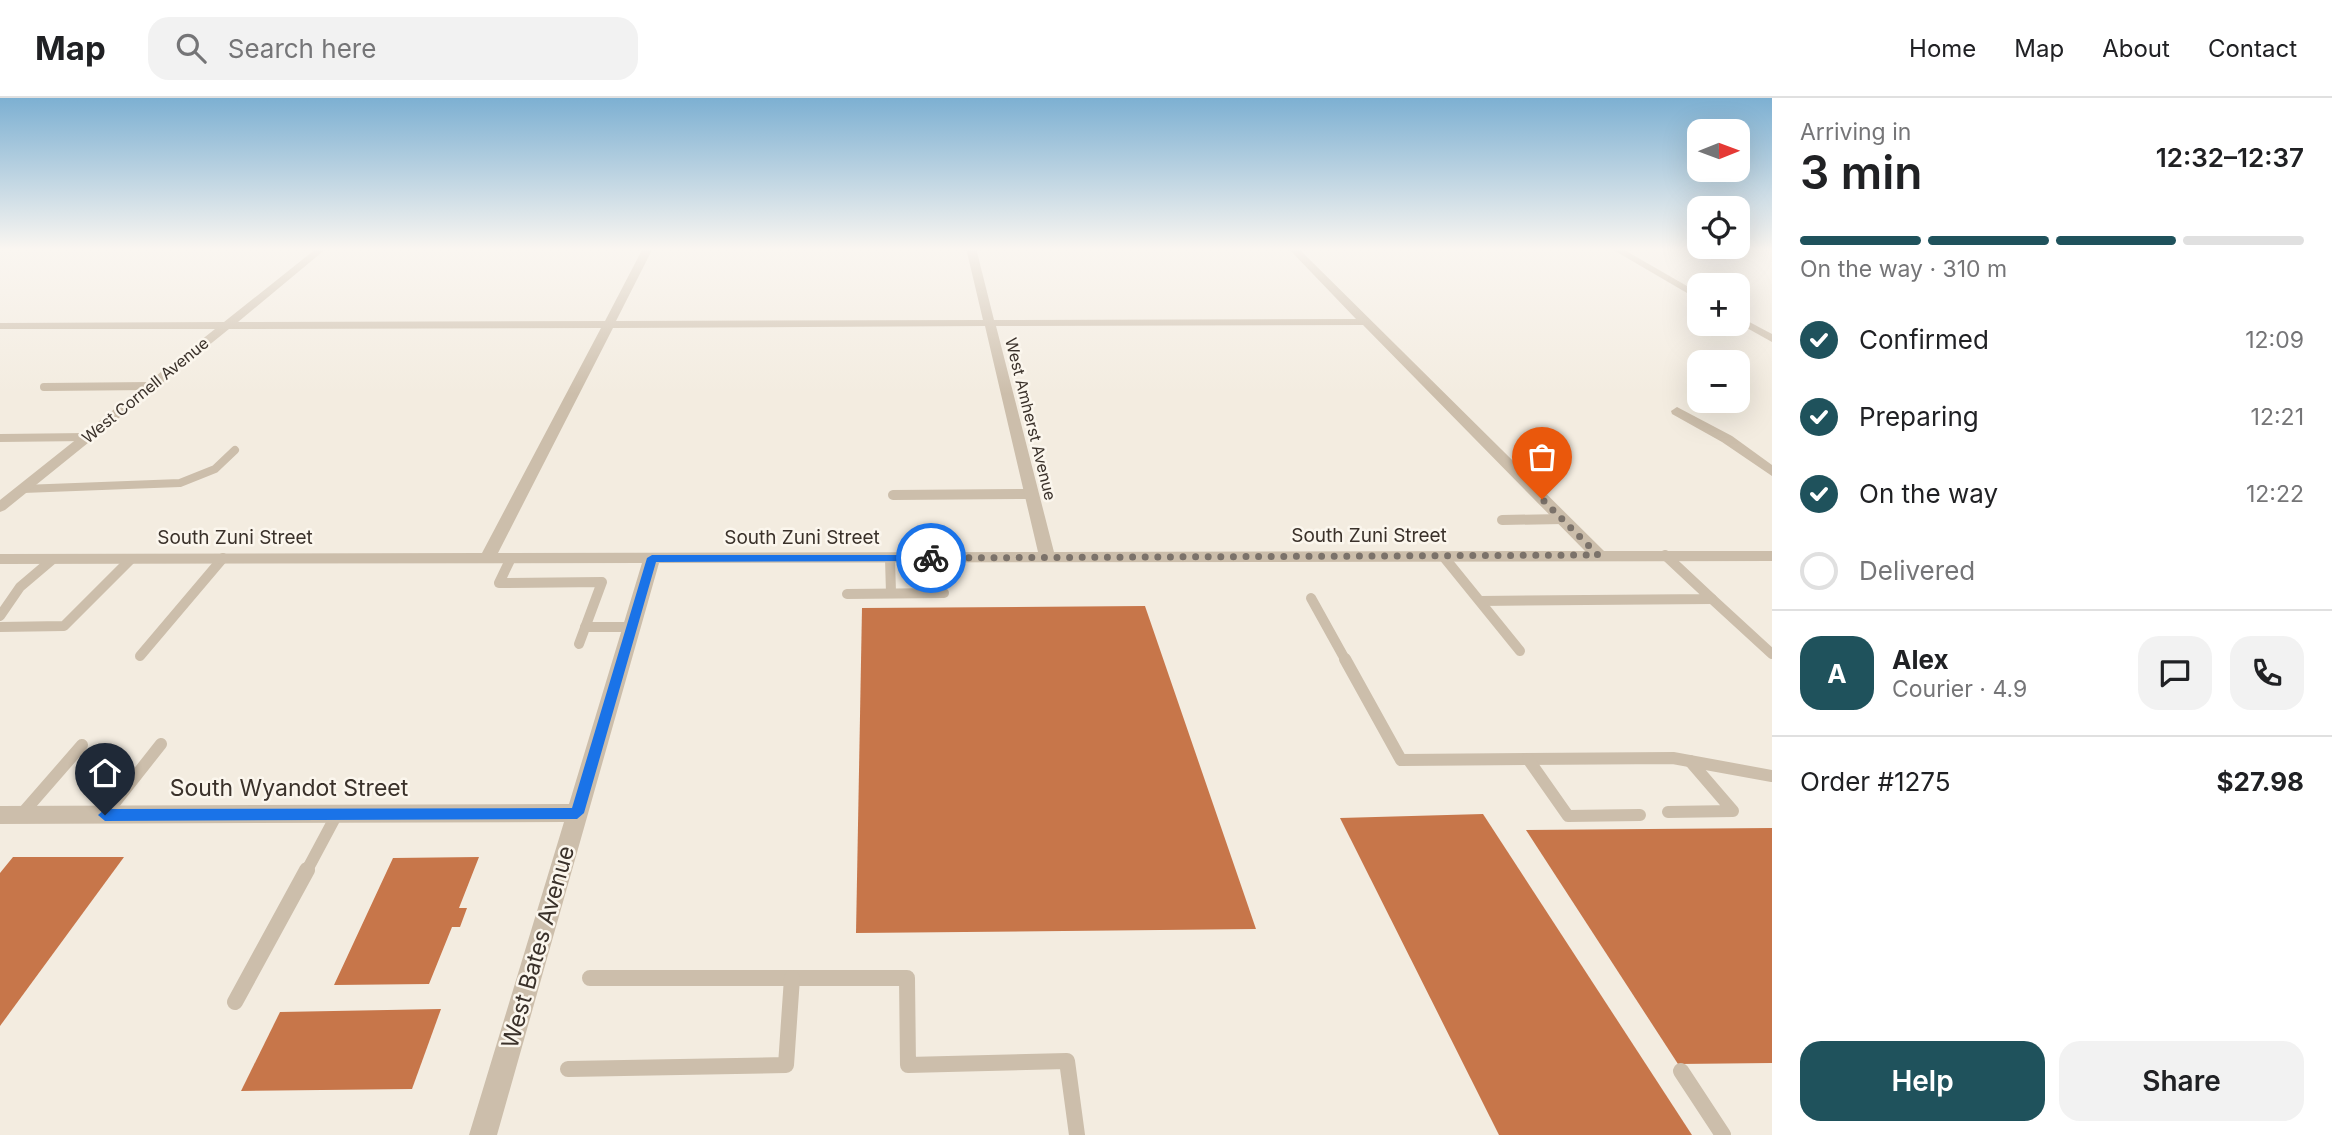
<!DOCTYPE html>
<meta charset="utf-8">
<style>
body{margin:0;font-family:Inter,sans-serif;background:#f2f2f2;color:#202124;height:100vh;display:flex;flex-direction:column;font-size:26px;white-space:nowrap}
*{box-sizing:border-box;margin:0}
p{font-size:23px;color:#757577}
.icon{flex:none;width:38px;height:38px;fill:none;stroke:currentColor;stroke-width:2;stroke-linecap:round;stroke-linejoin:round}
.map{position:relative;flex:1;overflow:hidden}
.details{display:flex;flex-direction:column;background:#fff;width:560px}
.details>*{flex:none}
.needle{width:46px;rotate:89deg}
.buttons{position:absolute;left:1687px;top:21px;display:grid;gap:14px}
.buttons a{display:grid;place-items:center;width:63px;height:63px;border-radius:14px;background:#fff;box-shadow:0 7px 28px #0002;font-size:35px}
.pin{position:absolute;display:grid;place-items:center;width:60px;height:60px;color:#fff;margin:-72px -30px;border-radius:50% 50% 50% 0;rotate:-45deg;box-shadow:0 0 7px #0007}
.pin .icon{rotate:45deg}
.courier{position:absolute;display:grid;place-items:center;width:70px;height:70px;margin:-35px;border:5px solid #1a73e8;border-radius:50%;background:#fff;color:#222;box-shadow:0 2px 9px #0007}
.headline em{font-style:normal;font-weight:600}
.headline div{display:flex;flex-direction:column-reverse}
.headline{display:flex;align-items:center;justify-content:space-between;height:119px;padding:0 28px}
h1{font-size:46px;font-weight:600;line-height:52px}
.bar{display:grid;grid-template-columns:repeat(4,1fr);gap:10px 7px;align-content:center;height:84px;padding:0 28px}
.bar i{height:9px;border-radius:5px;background:#e0e0e0}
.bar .current{background:#1f525c}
.bar p{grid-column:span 4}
.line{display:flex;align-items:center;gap:18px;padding:0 28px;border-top:2px solid #e0e0e0}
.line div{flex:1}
.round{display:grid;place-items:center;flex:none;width:74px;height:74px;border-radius:21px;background:#f2f2f2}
ol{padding:0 28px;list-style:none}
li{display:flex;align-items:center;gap:21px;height:77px}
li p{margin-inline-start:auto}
li .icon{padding:7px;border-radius:50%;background:#1f525c;color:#fff;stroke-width:4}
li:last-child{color:#757577}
li i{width:38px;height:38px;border:4px solid #e0e0e0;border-radius:50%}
.cta{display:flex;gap:14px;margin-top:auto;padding:14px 28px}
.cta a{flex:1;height:80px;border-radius:21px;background:#1f525c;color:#fff;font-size:28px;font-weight:600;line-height:80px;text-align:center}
.cta a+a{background:#f2f2f2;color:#202124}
header{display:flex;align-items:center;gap:42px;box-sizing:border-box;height:98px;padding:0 35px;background:#fff;border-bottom:2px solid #e0e0e0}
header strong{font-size:33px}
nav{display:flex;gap:38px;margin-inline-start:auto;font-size:24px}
.search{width:490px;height:63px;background:#f2f2f2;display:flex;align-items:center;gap:18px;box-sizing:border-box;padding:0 24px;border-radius:21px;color:#757577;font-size:26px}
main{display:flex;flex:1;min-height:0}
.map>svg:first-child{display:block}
.building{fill:#c7764a}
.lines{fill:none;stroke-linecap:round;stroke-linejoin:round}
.lane-far3{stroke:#ccbeab;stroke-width:8}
.lane-far2{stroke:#ccbeab;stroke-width:10}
.lane-far1{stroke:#ccbeab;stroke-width:12}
.lane{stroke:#ccbeab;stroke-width:16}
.street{fill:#ccbeab;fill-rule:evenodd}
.route{fill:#1a73e8}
.done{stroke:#7b726a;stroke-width:7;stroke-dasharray:0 12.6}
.labels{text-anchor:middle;stroke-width:5;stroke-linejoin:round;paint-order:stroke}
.far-street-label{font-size:16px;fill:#3a312a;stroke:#fbf6ed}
.street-label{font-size:19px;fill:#3a312a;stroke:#fbf6ed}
.near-street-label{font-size:23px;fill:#3a312a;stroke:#fbf6ed}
</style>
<header>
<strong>Map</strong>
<div class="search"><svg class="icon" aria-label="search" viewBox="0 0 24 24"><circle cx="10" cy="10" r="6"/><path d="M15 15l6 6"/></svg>Search here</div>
<nav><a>Home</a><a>Map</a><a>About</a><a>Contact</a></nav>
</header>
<main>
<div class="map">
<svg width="1772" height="1037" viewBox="0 0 1772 1037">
<rect width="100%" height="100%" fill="#f3ece0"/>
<g class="building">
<path d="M 1145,508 L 1256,831 L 856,835 L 862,510 Z"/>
<path d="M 1483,716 L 1692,1037 L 1499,1037 L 1340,720 Z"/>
<path d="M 1772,730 L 1772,965 L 1678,966 L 1526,732 Z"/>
<path d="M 13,759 L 124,759 L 0,928 L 0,775 Z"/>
<path d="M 479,759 L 459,810 L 467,810 L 460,829 L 452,829 L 429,886 L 334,887 L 393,760 Z"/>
<path d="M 441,911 L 412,991 L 241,993 L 280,914 Z"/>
</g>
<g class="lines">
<g class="lane-far3">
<path d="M 44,289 L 150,288"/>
<path d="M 0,340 L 87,339"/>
<path d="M 23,391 L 180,385 L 215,371 L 235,352"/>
</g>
<g class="lane-far2">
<path d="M 893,397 L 1031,396"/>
<path d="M 1502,422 L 1562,421"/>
<path d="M 1443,458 L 1520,553"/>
<path d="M 511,460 L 499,485 L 602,484 L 579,546"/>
<path d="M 890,460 L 891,495"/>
<path d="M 847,496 L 944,495"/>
<path d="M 1311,500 L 1346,563"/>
<path d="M 1712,501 L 1772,556"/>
<path d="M 1480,503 L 1712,501 L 1665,457"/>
<path d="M 0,518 L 20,489 L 53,461"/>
<path d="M 0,529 L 64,528 L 131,461"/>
<path d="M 585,529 L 632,529"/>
<path d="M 140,558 L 223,460"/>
</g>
<g class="lane-far1">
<path d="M 1345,561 L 1401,662 L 1673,660 L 1772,678"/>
<path d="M 1528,661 L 1568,718 L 1640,717"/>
<path d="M 1668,714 L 1733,713 L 1690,663"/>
<path d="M 21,717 L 82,647"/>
<path d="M 105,717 L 161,646"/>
<path d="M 306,774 L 337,716"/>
</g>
<g class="lane">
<path d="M 590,880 L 907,880 L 908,967 L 1067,963 L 1077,1037"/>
<path d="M 235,904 L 307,772"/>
<path d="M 568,971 L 786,967 L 792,880"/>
<path d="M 1681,973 L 1723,1037"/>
</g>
<g class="street">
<path d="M 317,150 L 327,150 L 238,224 L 605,223 L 643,150 L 653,150 L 616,223 L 983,222 L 966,150 L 976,150 L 994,222 L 1356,221 L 1288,150 L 1298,150 L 1604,453 L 1772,453 L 1772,463 L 659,465 L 497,1037 L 469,1037 L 564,724 L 0,726 L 0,708 L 569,706 L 642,465 L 0,466 L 0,456 L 482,455 L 601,230 L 229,231 L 5,412 L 0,414 L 0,402 L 215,231 L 0,231 L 0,225 L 224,224 ZM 1363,227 L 1585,453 L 1054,454 L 996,228 ZM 985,228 L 1038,454 L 498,455 L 613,230 Z"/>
<path d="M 1610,150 L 1621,150 L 1699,195 L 1699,202 Z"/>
<path d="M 1738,218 L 1772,236 L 1772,244 L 1738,225 Z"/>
<path d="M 1677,309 L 1732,338 L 1772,367 L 1772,378 L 1722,344 L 1672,316 L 1671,313 Z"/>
</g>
</g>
<linearGradient id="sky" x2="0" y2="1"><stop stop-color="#7db0d2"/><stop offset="0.51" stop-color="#faf6f1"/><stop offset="1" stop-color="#faf6f1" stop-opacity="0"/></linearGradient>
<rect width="1772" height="296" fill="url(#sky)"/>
<path class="route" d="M 652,457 L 931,457 L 937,460 L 931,463 L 656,464 L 584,715 L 577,721 L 105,723 L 98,717 L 105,711 L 572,710 L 647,460 Z"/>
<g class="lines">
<path class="done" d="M 931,460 L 1598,457 L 1542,401"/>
</g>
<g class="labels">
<g class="far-street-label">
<text transform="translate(145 292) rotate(-39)" y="6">West Cornell Avenue</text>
<text transform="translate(1031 321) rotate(76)" y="6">West Amherst Avenue</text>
</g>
<g class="street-label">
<text x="1369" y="444">South Zuni Street</text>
<text x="235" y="446">South Zuni Street</text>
<text x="802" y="446">South Zuni Street</text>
</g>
<g class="near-street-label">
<text x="289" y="698">South Wyandot Street</text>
<text transform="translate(538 849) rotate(-74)" y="8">West Bates Avenue</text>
</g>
</g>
</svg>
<div class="buttons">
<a><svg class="needle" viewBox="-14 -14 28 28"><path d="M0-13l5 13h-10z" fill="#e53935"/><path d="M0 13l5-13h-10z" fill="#757577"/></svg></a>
<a><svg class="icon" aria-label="locate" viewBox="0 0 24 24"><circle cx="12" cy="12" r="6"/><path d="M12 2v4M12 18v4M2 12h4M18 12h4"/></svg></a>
<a>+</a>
<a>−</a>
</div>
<div class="pin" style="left:1542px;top:401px;background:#ea580c"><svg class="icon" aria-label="bag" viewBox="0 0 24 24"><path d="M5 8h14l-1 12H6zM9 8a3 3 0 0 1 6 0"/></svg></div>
<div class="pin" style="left:105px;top:717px;background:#1f2937"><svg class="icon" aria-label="home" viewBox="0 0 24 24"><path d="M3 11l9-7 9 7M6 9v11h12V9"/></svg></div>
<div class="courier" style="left:931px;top:460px"><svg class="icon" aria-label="bike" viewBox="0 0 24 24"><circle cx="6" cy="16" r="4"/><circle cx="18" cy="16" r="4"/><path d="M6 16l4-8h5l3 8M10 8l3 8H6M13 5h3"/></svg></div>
</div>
<section class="details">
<div class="headline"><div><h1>3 min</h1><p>Arriving in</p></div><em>12:32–12:37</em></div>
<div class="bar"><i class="current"></i><i class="current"></i><i class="current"></i><i></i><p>On the way · 310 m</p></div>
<ol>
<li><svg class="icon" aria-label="check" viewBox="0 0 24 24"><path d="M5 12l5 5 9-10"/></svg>Confirmed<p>12:09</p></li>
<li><svg class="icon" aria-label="check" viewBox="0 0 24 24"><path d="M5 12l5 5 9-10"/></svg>Preparing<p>12:21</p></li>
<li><svg class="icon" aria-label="check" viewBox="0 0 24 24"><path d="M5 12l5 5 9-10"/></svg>On the way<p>12:22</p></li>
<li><i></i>Delivered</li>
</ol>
<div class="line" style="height:126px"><b class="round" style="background:#1f525c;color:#fff">A</b><div><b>Alex</b><p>Courier · 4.9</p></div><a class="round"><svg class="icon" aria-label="chat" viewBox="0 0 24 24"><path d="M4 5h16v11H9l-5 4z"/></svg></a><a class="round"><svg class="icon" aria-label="phone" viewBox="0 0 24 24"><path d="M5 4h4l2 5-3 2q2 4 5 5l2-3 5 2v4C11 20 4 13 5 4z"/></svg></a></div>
<div class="line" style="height:91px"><div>Order #1275</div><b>$27.98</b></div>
<div class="cta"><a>Help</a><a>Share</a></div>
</section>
</main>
